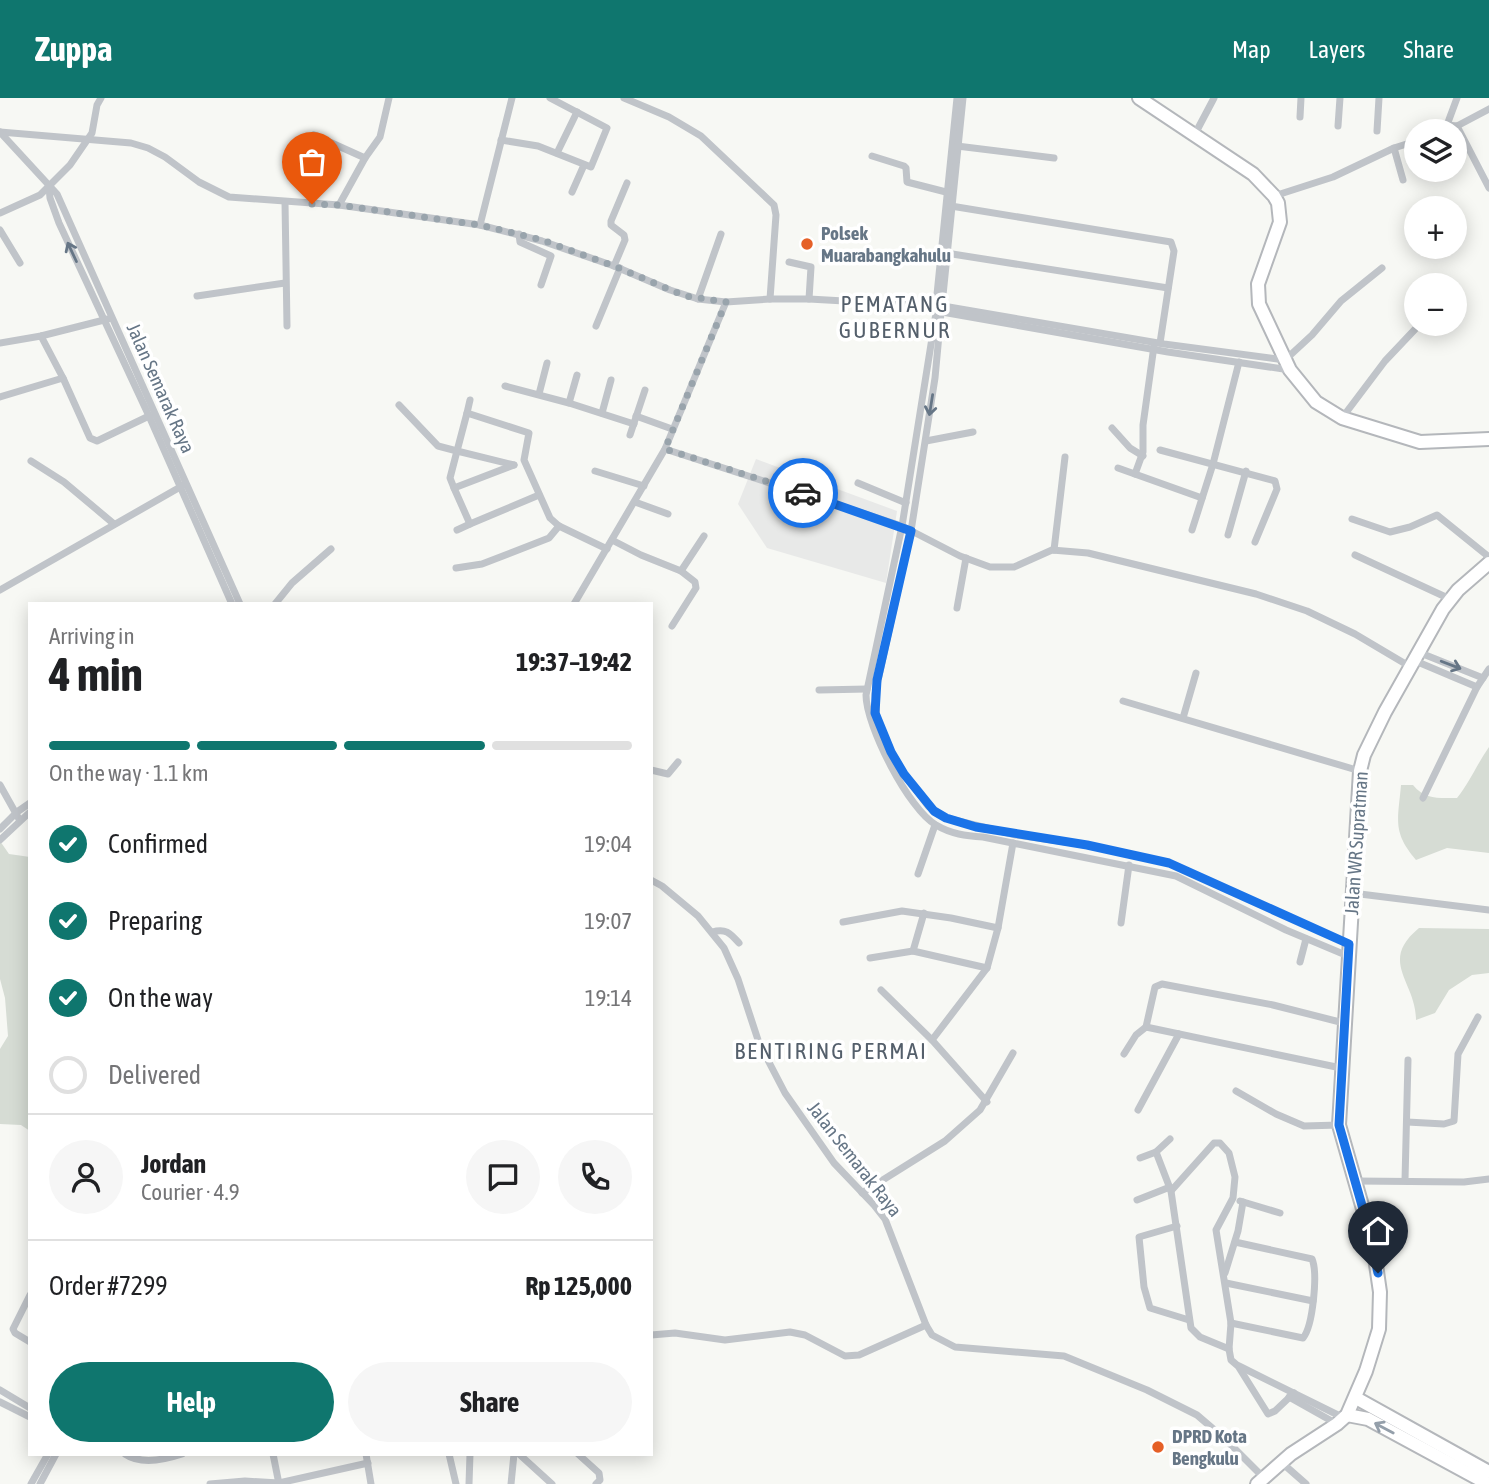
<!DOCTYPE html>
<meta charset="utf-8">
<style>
body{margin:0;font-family:"Asap Condensed",sans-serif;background:#f6f6f6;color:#202124;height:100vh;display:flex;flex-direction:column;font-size:26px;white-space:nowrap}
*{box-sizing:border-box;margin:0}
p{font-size:23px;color:#757577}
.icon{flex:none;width:38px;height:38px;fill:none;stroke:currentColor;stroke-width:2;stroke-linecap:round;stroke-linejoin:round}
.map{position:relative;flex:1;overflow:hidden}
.drawer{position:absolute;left:28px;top:504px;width:625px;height:854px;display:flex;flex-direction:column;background:#fff;border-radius:0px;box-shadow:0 4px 18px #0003}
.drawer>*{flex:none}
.tools{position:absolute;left:1404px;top:21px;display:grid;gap:14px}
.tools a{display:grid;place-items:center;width:63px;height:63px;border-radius:50%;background:#fff;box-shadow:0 4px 18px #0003;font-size:35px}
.pin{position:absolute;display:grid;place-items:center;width:60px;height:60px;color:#fff;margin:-72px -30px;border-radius:50% 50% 50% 0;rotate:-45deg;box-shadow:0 0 7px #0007}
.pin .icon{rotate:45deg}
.courier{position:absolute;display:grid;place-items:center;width:70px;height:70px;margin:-35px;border:5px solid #1a73e8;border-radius:50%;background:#fff;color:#222;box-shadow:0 2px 9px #0007}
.summary em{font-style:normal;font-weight:700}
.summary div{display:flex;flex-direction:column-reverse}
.summary{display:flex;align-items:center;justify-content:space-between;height:119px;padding:0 21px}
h1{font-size:46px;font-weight:700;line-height:52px}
.bar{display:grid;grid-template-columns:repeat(4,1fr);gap:10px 7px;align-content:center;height:84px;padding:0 21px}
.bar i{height:9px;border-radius:5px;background:#e0e0e0}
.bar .active{background:#0f766e}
.bar p{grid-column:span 4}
.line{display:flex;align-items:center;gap:18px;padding:0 21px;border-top:2px solid #e0e0e0}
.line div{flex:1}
.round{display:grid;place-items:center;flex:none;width:74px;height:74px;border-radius:37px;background:#f6f6f6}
ol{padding:0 21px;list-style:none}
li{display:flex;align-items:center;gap:21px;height:77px}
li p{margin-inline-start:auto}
li .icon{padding:7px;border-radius:50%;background:#0f766e;color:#fff;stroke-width:4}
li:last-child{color:#757577}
li i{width:38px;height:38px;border:4px solid #e0e0e0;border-radius:50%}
.cta{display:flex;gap:14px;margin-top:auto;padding:14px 21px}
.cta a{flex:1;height:80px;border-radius:42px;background:#0f766e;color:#fff;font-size:28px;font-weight:700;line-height:80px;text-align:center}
.cta a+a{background:#f6f6f6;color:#202124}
header{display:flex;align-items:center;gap:42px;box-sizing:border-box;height:98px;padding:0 35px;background:#0f766e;color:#fff}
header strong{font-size:33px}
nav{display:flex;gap:38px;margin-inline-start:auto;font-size:24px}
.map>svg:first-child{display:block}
.built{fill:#e8e9e8}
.green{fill:#d6dcd4}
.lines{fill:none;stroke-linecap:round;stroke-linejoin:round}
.trunk-casing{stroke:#b4b7bb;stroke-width:16}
.minor{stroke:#c0c4c9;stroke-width:7}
.trunk{stroke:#fff;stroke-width:12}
.oneway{stroke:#667686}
.oneway2{stroke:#949faa}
.done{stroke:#99a4ac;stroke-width:7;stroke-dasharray:0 12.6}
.route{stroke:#1a73e8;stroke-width:9}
.poi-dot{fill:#e56027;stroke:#fff;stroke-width:2.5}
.labels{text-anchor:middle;stroke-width:7;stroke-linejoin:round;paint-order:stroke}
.poi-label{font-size:19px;font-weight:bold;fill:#667686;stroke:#fff;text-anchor:start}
.street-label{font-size:19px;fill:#667686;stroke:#fff}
.quarter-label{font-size:23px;letter-spacing:2px;fill:#545f6b;stroke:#fff}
</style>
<header>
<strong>Zuppa</strong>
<nav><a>Map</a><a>Layers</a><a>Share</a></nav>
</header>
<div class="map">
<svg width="1489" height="1386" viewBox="0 0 1489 1386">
<rect width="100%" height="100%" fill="#f7f8f4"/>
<path class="built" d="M 756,361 L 897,413 L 886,485 L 767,450 L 738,406 Z"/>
<g class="green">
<path d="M 1489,649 L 1489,755 L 1447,750 L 1416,762 C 1392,734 1398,722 1401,687 L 1413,687 C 1425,702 1439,700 1457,700 C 1470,684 1477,666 1489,649 Z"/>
<path d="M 0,743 L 9,756 L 30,759 L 30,1033 L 21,1027 L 0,1026 L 0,951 L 8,938 L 5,900 L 0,881 Z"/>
<path d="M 1419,830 L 1489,831 L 1489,875 L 1472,877 L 1449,892 L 1435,915 L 1416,922 C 1416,883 1378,864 1419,830 Z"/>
</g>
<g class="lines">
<g class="trunk-casing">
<g id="trunk">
<path d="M 1139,0 L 1253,76 L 1274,98 L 1278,105 L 1280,124 L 1258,186 L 1259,206 L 1290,272 L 1316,304 L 1342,320 L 1420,344 L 1489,341"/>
<path d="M 1356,1300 L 1489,1374"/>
<path d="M 1347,1317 L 1368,1321 L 1488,1386"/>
<path d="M 1257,1386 L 1291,1356 L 1337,1326 L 1347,1317 L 1366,1273 L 1379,1231 L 1380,1194 L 1373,1146 L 1339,1027 L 1360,673 L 1364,657 L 1385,614 L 1443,511 L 1458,492 L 1489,465"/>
</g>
</g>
<g class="minor">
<path d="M 624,0 L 669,19 L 701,38 L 774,107 L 776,117 L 770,201"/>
<path d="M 1300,19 L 1301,0"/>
<path d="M 1447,27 L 1457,28 L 1489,90"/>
<path d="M 1338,28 L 1340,0"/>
<path d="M 1457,28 L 1489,11"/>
<path d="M 1377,33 L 1379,0"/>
<path d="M 1438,33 L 1447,27 L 1457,0"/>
<path d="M 0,34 L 131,45 L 148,50 L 165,59 L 199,84 L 229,99 L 339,107 L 480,127 L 542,143 L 614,168 L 670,192 L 698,201 L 726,204 L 770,201 L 809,201 L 880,205 L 893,209 L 934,213"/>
<path d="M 0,34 L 57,96 L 240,506"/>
<path d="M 1195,36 L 1214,0"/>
<path d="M 314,37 L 365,60 L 339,107"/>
<path d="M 501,42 L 538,48 L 591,69 L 607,30 L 550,0"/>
<path d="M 957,48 L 1054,60"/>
<path d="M 1394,50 L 1403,82"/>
<path d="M 557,55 L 577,14"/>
<path d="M 872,58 L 904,68 L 906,70 L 907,84 L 946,94"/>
<path d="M 365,60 L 380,39 L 389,0"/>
<path d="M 49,89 L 50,100 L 59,125 L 149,318 L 232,506"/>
<path d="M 572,94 L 584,67"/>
<path d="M 1274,98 L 1333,79 L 1394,50 L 1416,43"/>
<path d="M 285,104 L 287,228"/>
<path d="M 951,108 L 1171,144 L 1174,153 L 1160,245"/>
<path d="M 0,115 L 40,97 L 70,67 L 92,35 L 97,7 L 101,0"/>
<path d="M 480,127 L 512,0"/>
<path d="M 0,132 L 20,165"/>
<path d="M 519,136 L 520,144 L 551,158 L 541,187"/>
<path d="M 946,155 L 1168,190"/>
<path d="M 789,164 L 811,169 L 809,201"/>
<path d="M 614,168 L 625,142 L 624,137 L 611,127 L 611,123 L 627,85"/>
<path d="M 197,198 L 285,185"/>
<path d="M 698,201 L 721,136"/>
<path d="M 887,205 L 911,205 L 934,208"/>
<path d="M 936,206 L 957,0"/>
<path d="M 942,207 L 963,0"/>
<path d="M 943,208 L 1164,246 L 1285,262 L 1312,237 L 1341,203 L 1382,170"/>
<path d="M 942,214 L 1168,254 L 1290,272"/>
<path d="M 936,215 L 902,428 L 866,597 C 866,628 909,712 936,727 C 951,736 966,738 983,739 L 1176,778 L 1286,832 L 1348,858"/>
<path d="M 941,215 L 935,280 L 911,433 L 875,596 L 877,622 L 891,654 L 904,676 L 928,708 L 946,720 L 1016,737 L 1087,747 L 1169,765 L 1349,846"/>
<path d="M 596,228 L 620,170"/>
<path d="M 41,238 L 63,280 L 90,340 L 97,343 L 149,318"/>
<path d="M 0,245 L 41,238 L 108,221"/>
<path d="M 505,288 L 569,305 L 634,326"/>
<path d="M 539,296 L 547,265"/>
<path d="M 0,299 L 63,280"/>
<path d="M 569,305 L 577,277"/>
<path d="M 399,307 L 438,348 L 457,353 L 450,380 L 454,390"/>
<path d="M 467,315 L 470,302"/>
<path d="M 602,315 L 611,282"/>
<path d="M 636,318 L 672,331"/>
<path d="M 1342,320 L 1385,263 L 1420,226"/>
<path d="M 1112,330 L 1130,350 L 1143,358"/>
<path d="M 630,337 L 645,292"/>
<path d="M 926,343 L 973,334"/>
<path d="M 665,351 L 902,428 L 960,458 L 990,469 L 1014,469 L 1052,452 L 1088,455 L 1256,496 L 1307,513 L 1355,536 L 1409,568"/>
<path d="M 1160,352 L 1275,383 L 1277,391 L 1255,444"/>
<path d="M 31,363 L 64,384 L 114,426"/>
<path d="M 514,367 L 457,353 L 467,315 L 529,335 L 524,362 L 550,420 L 559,428 L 607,451"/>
<path d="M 514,367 L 454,390 L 470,426 L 539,397"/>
<path d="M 1118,370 L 1202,400"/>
<path d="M 595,373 L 644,388"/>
<path d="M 1135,376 L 1143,354 L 1143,327 L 1154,248"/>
<path d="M 858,385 L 906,405"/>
<path d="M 635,404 L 668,416"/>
<path d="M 1352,421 L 1390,434 L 1410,429 L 1437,417 L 1489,459"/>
<path d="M 457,432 L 470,426"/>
<path d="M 1192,432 L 1213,366 L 1239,264"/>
<path d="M 1228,437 L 1246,373"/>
<path d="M 612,442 L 641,457 L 681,473 L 695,484 L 696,490 L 672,528"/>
<path d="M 1054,452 L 1065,359"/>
<path d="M 1355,457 L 1450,501"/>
<path d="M 456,470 L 482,466 L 549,440 L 559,428"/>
<path d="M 681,473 L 704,438"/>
<path d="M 0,492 L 182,388"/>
<path d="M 275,506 L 292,485 L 331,451"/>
<path d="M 574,506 L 665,351 L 726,204"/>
<path d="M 957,510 L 966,460"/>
<path d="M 1418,554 L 1483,580"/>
<path d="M 1413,562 L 1477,589"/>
<path d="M 819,592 L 867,591"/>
<path d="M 1123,603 L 1360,673"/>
<path d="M 1183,620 L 1196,575"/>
<path d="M 651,672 L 668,676 L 678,664"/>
<path d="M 0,687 L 19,721"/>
<path d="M 1423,700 L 1477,589 L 1489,571"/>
<path d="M 0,731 L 17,714 L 30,705"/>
<path d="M 0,742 L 30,714"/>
<path d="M 918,776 L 935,727"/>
<path d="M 651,782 L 662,788 L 698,818 L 724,850 L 738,881 L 759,945 L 785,995 L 834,1065 L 874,1107 L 885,1121 L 926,1227 L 932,1237 L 955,1249 L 1064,1258 L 1147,1292 L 1197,1317 L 1225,1341 L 1264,1380"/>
<path d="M 1352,795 L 1489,812"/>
<path d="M 843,824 L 902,813 L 951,820 L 998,830"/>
<path d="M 1121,825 L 1129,767"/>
<path d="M 712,834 C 726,830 730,835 739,845"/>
<path d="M 913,853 L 924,815"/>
<path d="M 870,860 L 913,853 L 987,870"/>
<path d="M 1300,864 L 1306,841"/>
<path d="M 881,892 L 932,942 L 987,1004"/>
<path d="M 1146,929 L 1155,889 L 1162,886 L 1273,907 L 1344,925"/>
<path d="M 932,942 L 987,870 L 998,830 L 1013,745"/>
<path d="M 1124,956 L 1136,937 L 1146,929 L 1341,970"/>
<path d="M 1236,993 L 1276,1016 L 1304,1028 L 1339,1027"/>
<path d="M 1138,1012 L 1179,936"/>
<path d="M 1407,1024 L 1444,1026 L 1454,1023 L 1458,956 L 1478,919"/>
<path d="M 1156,1054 L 1171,1093 L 1214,1045 L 1220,1045 L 1229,1055 L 1235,1079 L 1233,1100 L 1216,1132 L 1231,1225 L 1229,1251 L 1231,1262 L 1238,1268 L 1268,1316 L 1275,1313 L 1294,1295"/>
<path d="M 1140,1060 L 1156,1054 L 1170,1041"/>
<path d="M 1405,1082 L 1408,962"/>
<path d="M 1356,1083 L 1464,1084 L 1489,1081"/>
<path d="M 1171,1093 L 1191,1230 L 1200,1239 L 1229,1251"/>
<path d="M 862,1095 L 945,1043 L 980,1012 L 1013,955"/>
<path d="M 1137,1102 L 1170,1089"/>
<path d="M 1240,1103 L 1280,1115"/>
<path d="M 1177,1128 L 1139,1139 L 1144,1189 L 1150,1210 L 1189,1222"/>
<path d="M 1225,1175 L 1238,1133 L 1243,1104"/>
<path d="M 1226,1185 L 1313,1203"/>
<path d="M 30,1197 L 13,1231 L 15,1235 L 30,1244"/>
<path d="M 1231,1225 L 1303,1240 C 1313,1228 1318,1175 1312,1161 L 1235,1144"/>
<path d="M 651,1237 L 675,1235 L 725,1242 L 790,1234 L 805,1237 L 845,1258 L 859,1257 L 926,1227"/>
<path d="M 1239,1268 L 1344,1320"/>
<path d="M 0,1292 L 30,1310"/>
<path d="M 1289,1299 L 1337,1326"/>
<path d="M 0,1304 L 30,1319"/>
<path d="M 125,1356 C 141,1367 164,1362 182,1356"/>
<path d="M 273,1356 L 279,1386"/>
<path d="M 366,1356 L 371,1386"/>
<path d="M 449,1356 L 456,1386"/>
<path d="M 519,1356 L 552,1386"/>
<path d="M 578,1356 L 599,1375 L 600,1382 L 596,1386"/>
<path d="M 1281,1364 L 1306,1386"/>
<path d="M 31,1386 L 48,1356"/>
<path d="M 40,1386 L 56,1356"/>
<path d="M 210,1386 L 245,1383 L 279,1385 L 368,1365"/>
<path d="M 469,1386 L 470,1356"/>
<path d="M 511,1386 L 514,1356"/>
</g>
<use href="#trunk" class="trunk"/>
</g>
<defs><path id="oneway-shaft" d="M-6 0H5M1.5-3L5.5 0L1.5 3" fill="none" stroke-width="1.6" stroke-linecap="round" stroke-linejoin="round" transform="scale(1.75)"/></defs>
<g class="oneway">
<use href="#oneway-shaft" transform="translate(72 154) rotate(-115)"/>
<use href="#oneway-shaft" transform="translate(931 307) rotate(99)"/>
<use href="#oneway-shaft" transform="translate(1451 567) rotate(21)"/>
</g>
<use class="oneway2" href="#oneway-shaft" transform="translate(1384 1330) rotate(-152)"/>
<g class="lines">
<path class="done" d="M 312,106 L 339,107 L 480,127 L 542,142 L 614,168 L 685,198 L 726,204 L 665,351 L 803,395"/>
<path class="route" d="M 803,395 L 911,433 L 877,582 L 875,615 L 891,654 L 904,676 L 934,713 L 946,720 L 976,729 L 1087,747 L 1169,765 L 1349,846 L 1339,1027 L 1367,1125 L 1378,1175"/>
</g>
<g class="poi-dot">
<circle cx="807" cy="146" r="7"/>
<circle cx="1158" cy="1349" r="7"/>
</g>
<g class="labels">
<g class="poi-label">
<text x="821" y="142">Polsek<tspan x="821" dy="22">Muarabangkahulu</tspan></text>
<text x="1172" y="1345">DPRD Kota<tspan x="1172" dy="22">Bengkulu</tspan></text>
</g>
<g class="street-label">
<text transform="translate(161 290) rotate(66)" y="7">Jalan Semarak Raya</text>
<text transform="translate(1356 745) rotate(-86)" y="7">Jalan WR Supratman</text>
<text transform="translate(855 1061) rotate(52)" y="7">Jalan Semarak Raya</text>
</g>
<g class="quarter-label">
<text x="895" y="214">PEMATANG<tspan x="895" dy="26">GUBERNUR</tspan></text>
<text x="831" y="961">BENTIRING PERMAI</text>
</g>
</g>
</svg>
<div class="tools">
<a><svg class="icon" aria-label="layers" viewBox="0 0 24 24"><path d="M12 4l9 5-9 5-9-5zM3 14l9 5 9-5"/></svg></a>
<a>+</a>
<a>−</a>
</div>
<div class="pin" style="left:312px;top:106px;background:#ea580c"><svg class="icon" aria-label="bag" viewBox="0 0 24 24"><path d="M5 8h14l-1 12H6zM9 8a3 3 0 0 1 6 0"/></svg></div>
<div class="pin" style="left:1378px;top:1175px;background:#1f2937"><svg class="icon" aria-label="home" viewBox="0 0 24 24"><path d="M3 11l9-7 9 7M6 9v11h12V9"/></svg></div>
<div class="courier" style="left:803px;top:395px"><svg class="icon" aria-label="car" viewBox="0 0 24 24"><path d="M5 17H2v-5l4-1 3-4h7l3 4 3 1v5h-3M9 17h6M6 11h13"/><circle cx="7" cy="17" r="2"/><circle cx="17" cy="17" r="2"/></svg></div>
<section class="drawer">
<div class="summary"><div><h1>4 min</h1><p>Arriving in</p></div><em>19:37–19:42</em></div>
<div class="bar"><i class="active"></i><i class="active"></i><i class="active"></i><i></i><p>On the way · 1.1 km</p></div>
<ol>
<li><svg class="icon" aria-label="check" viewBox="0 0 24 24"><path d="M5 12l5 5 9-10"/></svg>Confirmed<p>19:04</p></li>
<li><svg class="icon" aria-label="check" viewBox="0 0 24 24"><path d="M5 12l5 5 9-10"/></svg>Preparing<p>19:07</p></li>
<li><svg class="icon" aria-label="check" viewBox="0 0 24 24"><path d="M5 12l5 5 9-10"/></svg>On the way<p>19:14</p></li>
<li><i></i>Delivered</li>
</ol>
<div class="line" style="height:126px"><a class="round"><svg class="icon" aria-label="person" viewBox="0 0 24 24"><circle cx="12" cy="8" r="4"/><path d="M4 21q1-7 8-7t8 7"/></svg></a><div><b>Jordan</b><p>Courier · 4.9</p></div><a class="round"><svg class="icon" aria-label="chat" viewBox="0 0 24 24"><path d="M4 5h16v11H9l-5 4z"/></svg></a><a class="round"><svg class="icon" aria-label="phone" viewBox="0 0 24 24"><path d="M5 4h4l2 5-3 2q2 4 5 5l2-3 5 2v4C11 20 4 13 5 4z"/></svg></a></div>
<div class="line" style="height:91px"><div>Order #7299</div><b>Rp 125,000</b></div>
<div class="cta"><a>Help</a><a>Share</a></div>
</section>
</div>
